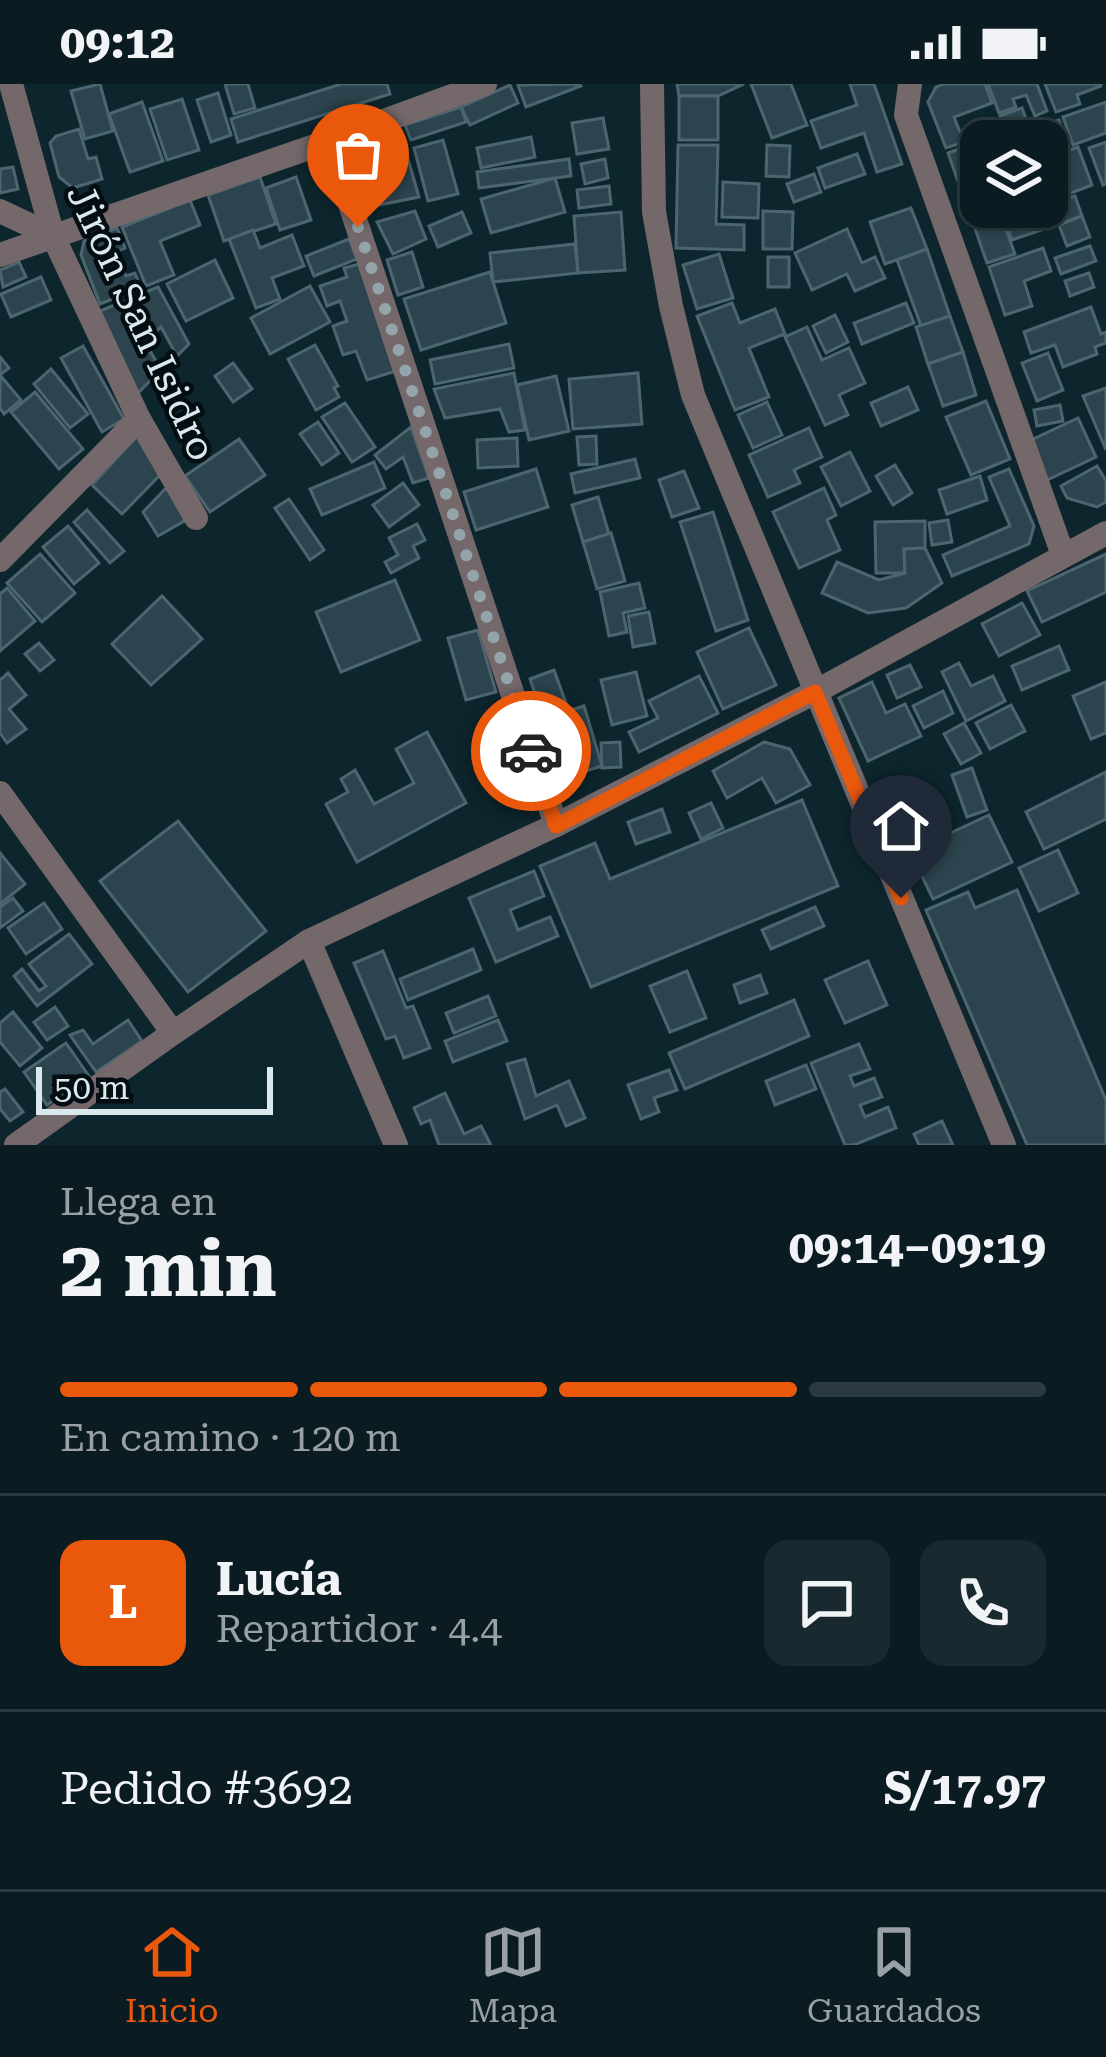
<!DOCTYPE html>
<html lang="es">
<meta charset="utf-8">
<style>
body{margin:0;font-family:"Roboto Serif",serif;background:#18292f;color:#f1f3f6;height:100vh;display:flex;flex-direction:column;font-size:45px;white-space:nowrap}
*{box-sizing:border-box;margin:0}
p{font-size:39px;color:#99a1a5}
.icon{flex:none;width:66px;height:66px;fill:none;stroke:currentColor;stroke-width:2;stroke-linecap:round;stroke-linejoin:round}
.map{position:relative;height:1061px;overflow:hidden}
.details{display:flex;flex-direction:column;background:#0a1c22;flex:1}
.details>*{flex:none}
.fabs{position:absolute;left:960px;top:36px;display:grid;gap:24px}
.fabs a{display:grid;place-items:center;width:108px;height:108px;border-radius:24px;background:#0a1c22;box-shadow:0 3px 9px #0004,0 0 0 3px #2a3a40;font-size:60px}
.scale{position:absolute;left:36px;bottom:30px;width:237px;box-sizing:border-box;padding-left:12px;border:6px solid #dbe9ef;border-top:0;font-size:33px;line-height:42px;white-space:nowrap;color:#dbe9ef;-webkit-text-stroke:9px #040d11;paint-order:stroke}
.pin{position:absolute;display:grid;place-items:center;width:102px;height:102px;color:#fff;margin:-123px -51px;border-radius:50% 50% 50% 0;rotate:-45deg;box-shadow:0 0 12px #0007}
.pin .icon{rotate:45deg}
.courier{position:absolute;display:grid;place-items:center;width:120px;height:120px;margin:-60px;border:9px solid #ea580c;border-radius:50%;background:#fff;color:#222;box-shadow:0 3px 15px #0007}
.summary em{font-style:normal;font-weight:700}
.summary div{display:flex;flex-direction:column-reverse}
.summary{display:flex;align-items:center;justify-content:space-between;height:204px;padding:0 60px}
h1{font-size:78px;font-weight:700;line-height:90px}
.bar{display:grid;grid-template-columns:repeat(4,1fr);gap:18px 12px;align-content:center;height:144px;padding:0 60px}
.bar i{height:15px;border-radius:9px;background:#2a3a40}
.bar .active{background:#ea580c}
.bar p{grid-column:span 4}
.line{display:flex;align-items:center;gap:30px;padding:0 60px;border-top:3px solid #2a3a40}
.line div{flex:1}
.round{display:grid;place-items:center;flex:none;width:126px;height:126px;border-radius:24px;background:#18292f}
.status{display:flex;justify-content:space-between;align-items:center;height:84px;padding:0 60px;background:#0a1c22;direction:ltr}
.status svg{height:33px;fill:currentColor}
.dock{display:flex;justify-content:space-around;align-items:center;height:168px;border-top:3px solid #2a3a40;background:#0a1c22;font-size:33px;color:#99a1a5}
.dock a{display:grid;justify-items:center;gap:6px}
.dock .active{color:#ea580c}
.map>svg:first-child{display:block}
.building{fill:#2c444d;stroke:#4c656f;stroke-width:3}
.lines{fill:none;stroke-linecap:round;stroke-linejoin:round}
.minor{stroke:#74686a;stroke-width:24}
.done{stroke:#93a5ab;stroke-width:12;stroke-dasharray:0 21.6}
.route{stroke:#ea580c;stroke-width:15}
.labels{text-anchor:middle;stroke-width:9;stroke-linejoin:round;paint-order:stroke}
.street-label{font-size:39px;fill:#dbe9ef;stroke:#040d11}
</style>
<div class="status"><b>09:12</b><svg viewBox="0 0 49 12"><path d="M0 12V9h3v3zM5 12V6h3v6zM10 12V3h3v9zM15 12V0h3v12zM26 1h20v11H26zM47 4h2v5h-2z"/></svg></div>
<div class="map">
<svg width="1106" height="1061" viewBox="0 0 1106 1061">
<rect width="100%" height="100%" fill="#0d262e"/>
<g class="building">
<path d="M 100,0 L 113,47 L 85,55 L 71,7 Z"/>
<path d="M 225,0 L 248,0 L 255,24 L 234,30 Z"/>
<path d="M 341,0 L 387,0 L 390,10 L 238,58 L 231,35 Z"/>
<path d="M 580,0 L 581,2 L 526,23 L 518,1 Z"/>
<path d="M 677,0 L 744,0 L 718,12 L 679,12 Z"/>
<path d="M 751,0 L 791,0 L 807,41 L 772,54 Z"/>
<path d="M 850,0 L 874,0 L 902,80 L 877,88 L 864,49 L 821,64 L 811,37 L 857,21 Z"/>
<path d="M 944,0 L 985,0 L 992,19 L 954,33 L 964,58 L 946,64 L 928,18 L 936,3 Z"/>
<path d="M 988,0 L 1037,0 L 1047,27 L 1035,32 L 1026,11 L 1013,15 L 1016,23 L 999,29 Z"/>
<path d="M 1045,0 L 1101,0 L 1101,2 L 1077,11 L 1080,20 L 1056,28 Z"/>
<path d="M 510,1 L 518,19 L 470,41 L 461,23 Z"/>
<path d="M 218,9 L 231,51 L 211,58 L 197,16 Z"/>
<rect x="679" y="12" width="39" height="44"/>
<path d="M 182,15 L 199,66 L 167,76 L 150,25 Z"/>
<path d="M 142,18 L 163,77 L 130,88 L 109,30 Z"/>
<path d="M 1106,18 L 1106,49 L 1073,61 L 1063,33 Z"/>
<path d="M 461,23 L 466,38 L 411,56 L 405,41 Z"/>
<path d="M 1022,24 L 1030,46 L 1036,44 L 1040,55 L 1010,57 L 1000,32 Z"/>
<path d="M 603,34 L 609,65 L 577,70 L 572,39 Z"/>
<path d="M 1059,36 L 1070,66 L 1078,63 L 1092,101 L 1063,112 L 1049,73 L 1054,71 L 1043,42 Z"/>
<path d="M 79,45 L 88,75 L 96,73 L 102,95 L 73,104 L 59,93 L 50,59 L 56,52 Z"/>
<path d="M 400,47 L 419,113 L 364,124 L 348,61 Z"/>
<path d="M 531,53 L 535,73 L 481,84 L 477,64 Z"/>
<path d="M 443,56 L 458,110 L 428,117 L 414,64 Z"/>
<path d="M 981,57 L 981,99 L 961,106 L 948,69 Z"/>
<path d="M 1106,58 L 1106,100 L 1103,101 L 1089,64 Z"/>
<path d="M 678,61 L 718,61 L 716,140 L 744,141 L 744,166 L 676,164 Z"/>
<path d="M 767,61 L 790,62 L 789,93 L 766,92 Z"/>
<path d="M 857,70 L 865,90 L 825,104 L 818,84 Z"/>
<path d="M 569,75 L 571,92 L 479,104 L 477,88 Z"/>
<path d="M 605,75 L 608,94 L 585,100 L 581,80 Z"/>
<path d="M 13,83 L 18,105 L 0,109 L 0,85 Z"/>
<path d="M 814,90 L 821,108 L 794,118 L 787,100 Z"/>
<path d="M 260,93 L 276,140 L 224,157 L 208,111 Z"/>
<path d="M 296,93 L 311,136 L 280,146 L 266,104 Z"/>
<path d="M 555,94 L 565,128 L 491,149 L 481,115 Z"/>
<path d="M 723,98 L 759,100 L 758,134 L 722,133 Z"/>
<path d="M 609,102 L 611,120 L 579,124 L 577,106 Z"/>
<path d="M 981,102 L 981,123 L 995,123 L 997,127 L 971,135 L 962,108 Z"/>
<path d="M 1075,112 L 1082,132 L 1012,156 L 1005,136 Z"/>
<path d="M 190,116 L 200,141 L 160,157 L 174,191 L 146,202 L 122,143 Z"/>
<path d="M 911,124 L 927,165 L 885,180 L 870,138 Z"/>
<path d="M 415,127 L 426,155 L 393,170 L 377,138 Z"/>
<path d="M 763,127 L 793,128 L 792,165 L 763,165 Z"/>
<path d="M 462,128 L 471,149 L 438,163 L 429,142 Z"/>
<path d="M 621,128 L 625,186 L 578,189 L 574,132 Z"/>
<path d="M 1000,130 L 1015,170 L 987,179 L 973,139 Z"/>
<path d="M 1082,132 L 1090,153 L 1067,162 L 1059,141 Z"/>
<path d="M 117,144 L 125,164 L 116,168 L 126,192 L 135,189 L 141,204 L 100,220 L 81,171 L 84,157 Z"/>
<path d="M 847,145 L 862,179 L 875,173 L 885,194 L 855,207 L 847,190 L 812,206 L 795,169 Z"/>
<path d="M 253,146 L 260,164 L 292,151 L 304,182 L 272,194 L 280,215 L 256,224 L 229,155 Z"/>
<path d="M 349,155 L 357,175 L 314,192 L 306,172 Z"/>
<path d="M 575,160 L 578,189 L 493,198 L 490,169 Z"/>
<path d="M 1090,162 L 1096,177 L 1061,190 L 1055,174 Z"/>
<path d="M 1043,164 L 1051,187 L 1024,197 L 1032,222 L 1005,231 L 989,183 Z"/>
<path d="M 927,165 L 950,232 L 921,242 L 897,176 Z"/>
<path d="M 412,168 L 423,203 L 398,211 L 387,176 Z"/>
<path d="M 719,170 L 733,214 L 697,225 L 683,181 Z"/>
<rect x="768" y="173" width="21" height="30"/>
<path d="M 215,176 L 233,214 L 186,237 L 167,200 Z"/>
<path d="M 19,178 L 26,193 L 3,203 L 0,186 Z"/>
<path d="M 359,180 L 396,287 L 367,296 L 356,267 L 343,271 L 333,242 L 347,237 L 340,217 L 327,222 L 320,202 L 347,193 L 344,184 Z"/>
<path d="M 490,188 L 506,239 L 421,266 L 404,215 Z"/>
<path d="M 1089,189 L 1094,203 L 1070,212 L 1065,197 Z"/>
<path d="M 41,193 L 51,216 L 11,233 L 1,210 Z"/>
<path d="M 310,202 L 330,238 L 270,270 L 251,234 Z"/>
<path d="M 158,203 L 189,260 L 177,272 L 161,243 L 145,258 L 161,286 L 137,310 L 100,227 Z"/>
<path d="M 732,219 L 740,239 L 775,225 L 785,250 L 749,264 L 769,313 L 735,326 L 697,232 Z"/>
<path d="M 906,219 L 914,239 L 862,260 L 854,239 Z"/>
<path d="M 1091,223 L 1101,250 L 1106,248 L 1106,259 L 1095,263 L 1097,270 L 1063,283 L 1055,261 L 1031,269 L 1024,248 Z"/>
<path d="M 835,231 L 848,258 L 826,269 L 813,242 Z"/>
<path d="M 950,232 L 963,268 L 928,280 L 916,243 Z"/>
<path d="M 807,243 L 822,276 L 849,264 L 865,299 L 839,311 L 848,331 L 825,341 L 785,253 Z"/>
<path d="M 509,260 L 514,284 L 435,300 L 430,276 Z"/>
<path d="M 315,261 L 338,302 L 334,304 L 339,313 L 316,326 L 288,275 Z"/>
<path d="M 83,262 L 124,335 L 102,348 L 61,274 Z"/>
<path d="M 963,268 L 976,311 L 943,322 L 928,280 Z"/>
<path d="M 1048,269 L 1063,306 L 1037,317 L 1022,279 Z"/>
<path d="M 0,273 L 9,284 L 0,291 L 21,316 L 4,330 L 0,324 Z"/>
<path d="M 233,279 L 252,305 L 233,318 L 215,292 Z"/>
<path d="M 51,285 L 88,330 L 70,344 L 34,300 Z"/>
<path d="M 514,289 L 525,346 L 509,348 L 500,325 L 445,334 L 434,305 Z"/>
<path d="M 638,289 L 642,340 L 573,345 L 569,295 Z"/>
<path d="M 556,292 L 569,347 L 529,356 L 517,301 Z"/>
<path d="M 908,303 L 918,326 L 881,342 L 871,319 Z"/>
<path d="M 1106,304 L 1106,366 L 1083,312 Z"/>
<path d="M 35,308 L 83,365 L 59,385 L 11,328 Z"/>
<path d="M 986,317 L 1010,375 L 971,391 L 946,333 Z"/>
<path d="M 767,318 L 782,351 L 753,364 L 738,331 Z"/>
<path d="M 345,319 L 375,363 L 352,378 L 322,333 Z"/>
<path d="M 1060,321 L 1063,337 L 1037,342 L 1034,326 Z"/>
<path d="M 1078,334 L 1096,373 L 1045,397 L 1027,358 Z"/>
<path d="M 318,338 L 339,369 L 322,381 L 300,350 Z"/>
<path d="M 411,343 L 429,394 L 413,399 L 403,373 L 386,385 L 375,371 Z"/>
<path d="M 809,344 L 822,373 L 794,386 L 800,399 L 768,413 L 749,371 Z"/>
<path d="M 139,350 L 161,390 L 122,430 L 92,401 Z"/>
<path d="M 596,352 L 597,380 L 579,381 L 577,353 Z"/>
<path d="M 517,354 L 518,382 L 478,384 L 477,356 Z"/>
<path d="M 239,355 L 265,391 L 210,428 L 185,392 Z"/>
<path d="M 850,368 L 870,407 L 841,422 L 821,383 Z"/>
<path d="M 635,375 L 640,394 L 575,409 L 571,390 Z"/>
<path d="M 374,378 L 385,404 L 322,431 L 310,405 Z"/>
<path d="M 895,381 L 912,409 L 893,421 L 876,392 Z"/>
<path d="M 1097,382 L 1106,397 L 1106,418 L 1097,423 L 1067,414 L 1061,402 Z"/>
<path d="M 536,385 L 548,423 L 476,446 L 464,408 Z"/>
<path d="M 1009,385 L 1034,442 L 1029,460 L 952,492 L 943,471 L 1010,442 L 989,393 Z"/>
<path d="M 684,387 L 699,424 L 672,433 L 659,396 Z"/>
<path d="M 980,392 L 987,416 L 947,430 L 939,406 Z"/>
<path d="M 171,399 L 186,436 L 158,452 L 143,428 Z"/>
<path d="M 403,399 L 419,421 L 389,443 L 373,421 Z"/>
<path d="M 824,404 L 836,431 L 827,436 L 840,466 L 799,484 L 773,428 Z"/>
<path d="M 598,413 L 609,450 L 583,458 L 572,421 Z"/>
<path d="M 289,415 L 324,466 L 310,476 L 275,424 Z"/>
<path d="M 87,426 L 124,467 L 110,479 L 74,438 Z"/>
<path d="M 713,428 L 748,536 L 716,547 L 680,438 Z"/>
<path d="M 948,436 L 952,458 L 932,461 L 929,439 Z"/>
<path d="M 925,437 L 925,464 L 904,465 L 905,489 L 876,489 L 875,438 Z"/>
<path d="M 417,440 L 425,456 L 413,462 L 419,474 L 391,489 L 385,478 L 398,471 L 389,454 Z"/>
<path d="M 68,442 L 99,479 L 74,500 L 43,463 Z"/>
<path d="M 611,449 L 625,497 L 597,505 L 583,458 Z"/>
<path d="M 925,464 L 942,499 L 906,524 L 868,529 L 822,509 L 837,478 L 879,496 L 905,489 L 904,465 Z"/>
<path d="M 40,470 L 75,509 L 42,538 L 7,499 Z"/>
<path d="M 1106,470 L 1106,508 L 1042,538 L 1027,507 Z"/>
<path d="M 395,496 L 420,556 L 341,588 L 316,528 Z"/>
<path d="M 639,499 L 645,524 L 623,529 L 627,548 L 609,552 L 600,508 Z"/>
<path d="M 7,504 L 35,537 L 0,567 L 0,510 Z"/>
<path d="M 162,512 L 202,555 L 151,601 L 112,560 Z"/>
<path d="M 1022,519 L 1040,551 L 999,572 L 982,540 Z"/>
<path d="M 649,528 L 655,559 L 633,563 L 628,532 Z"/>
<path d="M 749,544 L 776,601 L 723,625 L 697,568 Z"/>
<path d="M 478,546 L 496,608 L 466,616 L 448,554 Z"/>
<path d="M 39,559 L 54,576 L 40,587 L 25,570 Z"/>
<path d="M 1059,562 L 1069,586 L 1022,606 L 1012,582 Z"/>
<path d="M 959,579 L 971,602 L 993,592 L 1005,617 L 966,637 L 942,588 Z"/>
<path d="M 910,581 L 921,603 L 897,614 L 887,591 Z"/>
<path d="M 554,586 L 566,619 L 541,627 L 530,595 Z"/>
<path d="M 636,588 L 647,632 L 612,641 L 601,596 Z"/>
<path d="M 8,589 L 26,611 L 9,625 L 26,645 L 7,659 L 0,649 L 0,596 Z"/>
<path d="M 699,592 L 718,629 L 639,668 L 629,648 L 658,634 L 649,617 Z"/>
<path d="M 872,598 L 886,629 L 905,620 L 921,652 L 868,677 L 839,614 Z"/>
<path d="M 1106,598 L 1106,649 L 1091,655 L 1073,612 Z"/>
<path d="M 943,607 L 953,629 L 924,644 L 913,622 Z"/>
<path d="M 1011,621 L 1025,647 L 990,665 L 976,639 Z"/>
<path d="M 584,622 L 602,682 L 560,695 L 542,635 Z"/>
<path d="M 964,639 L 981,669 L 961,680 L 944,650 Z"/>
<path d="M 427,648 L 466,719 L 357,778 L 326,720 L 348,708 L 341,695 L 355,686 L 374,720 L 414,699 L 396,665 Z"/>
<path d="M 620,658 L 621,683 L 602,684 L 601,659 Z"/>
<path d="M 764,658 L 790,665 L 810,701 L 776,719 L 762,694 L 727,714 L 713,687 Z"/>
<path d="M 972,684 L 987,726 L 967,733 L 952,691 Z"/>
<path d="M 1106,688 L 1106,735 L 1044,765 L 1026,728 Z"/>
<path d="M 890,704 L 892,714 L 898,713 L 897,723 L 878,728 L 873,708 Z"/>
<path d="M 802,716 L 838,802 L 591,903 L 540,782 L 595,759 L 610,795 Z"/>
<path d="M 711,719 L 723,744 L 701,755 L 689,729 Z"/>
<path d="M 662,725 L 670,748 L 636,760 L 628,738 Z"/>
<path d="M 989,731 L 1012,778 L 933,815 L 910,768 Z"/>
<path d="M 178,737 L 266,847 L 188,908 L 100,797 Z"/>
<path d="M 1058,766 L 1078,809 L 1039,827 L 1019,784 Z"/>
<path d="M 0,769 L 25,800 L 0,820 Z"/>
<path d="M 534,787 L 544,812 L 510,826 L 518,846 L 550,833 L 558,852 L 496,878 L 469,814 Z"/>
<path d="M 1017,806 L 1106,1016 L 1106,1061 L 1027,1061 L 926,826 L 968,808 L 975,824 Z"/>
<path d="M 13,814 L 23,827 L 0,844 L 0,823 Z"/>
<path d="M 44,819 L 62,845 L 26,870 L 8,844 Z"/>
<path d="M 815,823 L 824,842 L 771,865 L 762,846 Z"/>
<path d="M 69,850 L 92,880 L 37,922 L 14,892 L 22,885 L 39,907 L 46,902 L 29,880 Z"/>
<path d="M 473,865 L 481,886 L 408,916 L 400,895 Z"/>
<path d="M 383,867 L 406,924 L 413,922 L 430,964 L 404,974 L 395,952 L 386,955 L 354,879 Z"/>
<path d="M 868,877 L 887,921 L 845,939 L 825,896 Z"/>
<path d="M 687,887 L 706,934 L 670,948 L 650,902 Z"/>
<path d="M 760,891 L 767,909 L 740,919 L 734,901 Z"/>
<path d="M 488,912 L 496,932 L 454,949 L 446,929 Z"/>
<path d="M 794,916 L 809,952 L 685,1005 L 669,969 Z"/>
<path d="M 55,923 L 68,942 L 47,956 L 34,938 Z"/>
<path d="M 13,928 L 42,964 L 20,982 L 0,958 L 0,939 Z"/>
<path d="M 128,936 L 142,957 L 96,988 L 70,951 L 83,946 L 93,960 Z"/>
<path d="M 498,936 L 507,957 L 453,978 L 445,957 Z"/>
<path d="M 66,959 L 89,992 L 47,1021 L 24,988 Z"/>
<path d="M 859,960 L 870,985 L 850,992 L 854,1002 L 874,994 L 882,1013 L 860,1021 L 865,1033 L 888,1023 L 896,1044 L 854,1061 L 845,1061 L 811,979 Z"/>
<path d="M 525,975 L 536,1012 L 569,997 L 585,1034 L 566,1042 L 557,1021 L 525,1035 L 507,980 Z"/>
<path d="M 806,981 L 816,1005 L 775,1021 L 766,997 Z"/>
<path d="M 669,986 L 677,1006 L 654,1014 L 659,1028 L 641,1035 L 628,1001 Z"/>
<path d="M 5,1005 L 23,1028 L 10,1037 L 0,1025 L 0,1008 Z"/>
<path d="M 445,1009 L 464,1050 L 481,1042 L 491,1061 L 439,1061 L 430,1036 L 421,1040 L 414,1024 Z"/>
<path d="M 942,1037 L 953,1061 L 919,1061 L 914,1050 Z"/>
</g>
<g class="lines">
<g class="minor">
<path d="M 11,0 L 53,152 L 139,335 L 196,434"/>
<path d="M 652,0 L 654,128 L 671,222 L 693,311 L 1004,1061"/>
<path d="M 910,0 L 906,31 L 1063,471"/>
<path d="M 329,57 L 556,741"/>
<path d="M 0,127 L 53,152"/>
<path d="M 0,171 L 329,57 L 485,0"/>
<path d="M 0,476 L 139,335"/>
<path d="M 0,709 L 173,949"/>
<path d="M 309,857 L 396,1061"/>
<path d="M 16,1061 L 173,949 L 309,857 L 556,741 L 815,608 L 1106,449"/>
</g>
</g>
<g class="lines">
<path class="done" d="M 358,143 L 531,667"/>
<path class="route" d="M 531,667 L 556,742 L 815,608 L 901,814"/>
</g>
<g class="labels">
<g class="street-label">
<text transform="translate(142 238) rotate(65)" y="14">Jirón San Isidro</text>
</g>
</g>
</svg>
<div class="fabs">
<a><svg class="icon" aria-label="layers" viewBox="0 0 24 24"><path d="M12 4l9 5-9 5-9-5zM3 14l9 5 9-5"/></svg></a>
</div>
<div class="scale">50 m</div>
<div class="pin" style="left:358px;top:143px;background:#ea580c"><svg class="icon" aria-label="bag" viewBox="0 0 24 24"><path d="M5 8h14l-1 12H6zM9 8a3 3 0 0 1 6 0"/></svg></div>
<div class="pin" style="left:901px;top:814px;background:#1f2937"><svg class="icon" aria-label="home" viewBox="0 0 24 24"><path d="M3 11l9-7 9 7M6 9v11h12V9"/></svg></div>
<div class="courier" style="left:531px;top:667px"><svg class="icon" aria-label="car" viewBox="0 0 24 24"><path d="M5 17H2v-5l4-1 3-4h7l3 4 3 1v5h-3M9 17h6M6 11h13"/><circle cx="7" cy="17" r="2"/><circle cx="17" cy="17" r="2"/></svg></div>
</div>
<section class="details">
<div class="summary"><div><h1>2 min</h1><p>Llega en</p></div><em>09:14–09:19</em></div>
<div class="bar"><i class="active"></i><i class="active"></i><i class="active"></i><i></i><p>En camino · 120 m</p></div>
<div class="line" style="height:216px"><b class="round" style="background:#ea580c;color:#fff">L</b><div><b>Lucía</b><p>Repartidor · 4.4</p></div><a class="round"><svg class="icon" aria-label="chat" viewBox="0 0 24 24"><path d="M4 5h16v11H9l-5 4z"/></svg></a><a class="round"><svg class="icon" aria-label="phone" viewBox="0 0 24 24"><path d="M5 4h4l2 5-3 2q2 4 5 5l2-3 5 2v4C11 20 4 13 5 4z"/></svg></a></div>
<div class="line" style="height:156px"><div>Pedido #3692</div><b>S/17.97</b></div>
</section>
<nav class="dock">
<a class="active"><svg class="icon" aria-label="home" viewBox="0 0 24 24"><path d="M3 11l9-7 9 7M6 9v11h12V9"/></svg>Inicio</a>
<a><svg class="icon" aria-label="map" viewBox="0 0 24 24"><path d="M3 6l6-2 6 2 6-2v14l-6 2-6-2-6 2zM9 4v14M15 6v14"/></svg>Mapa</a>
<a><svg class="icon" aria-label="saved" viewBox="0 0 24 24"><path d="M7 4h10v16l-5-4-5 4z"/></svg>Guardados</a>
</nav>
